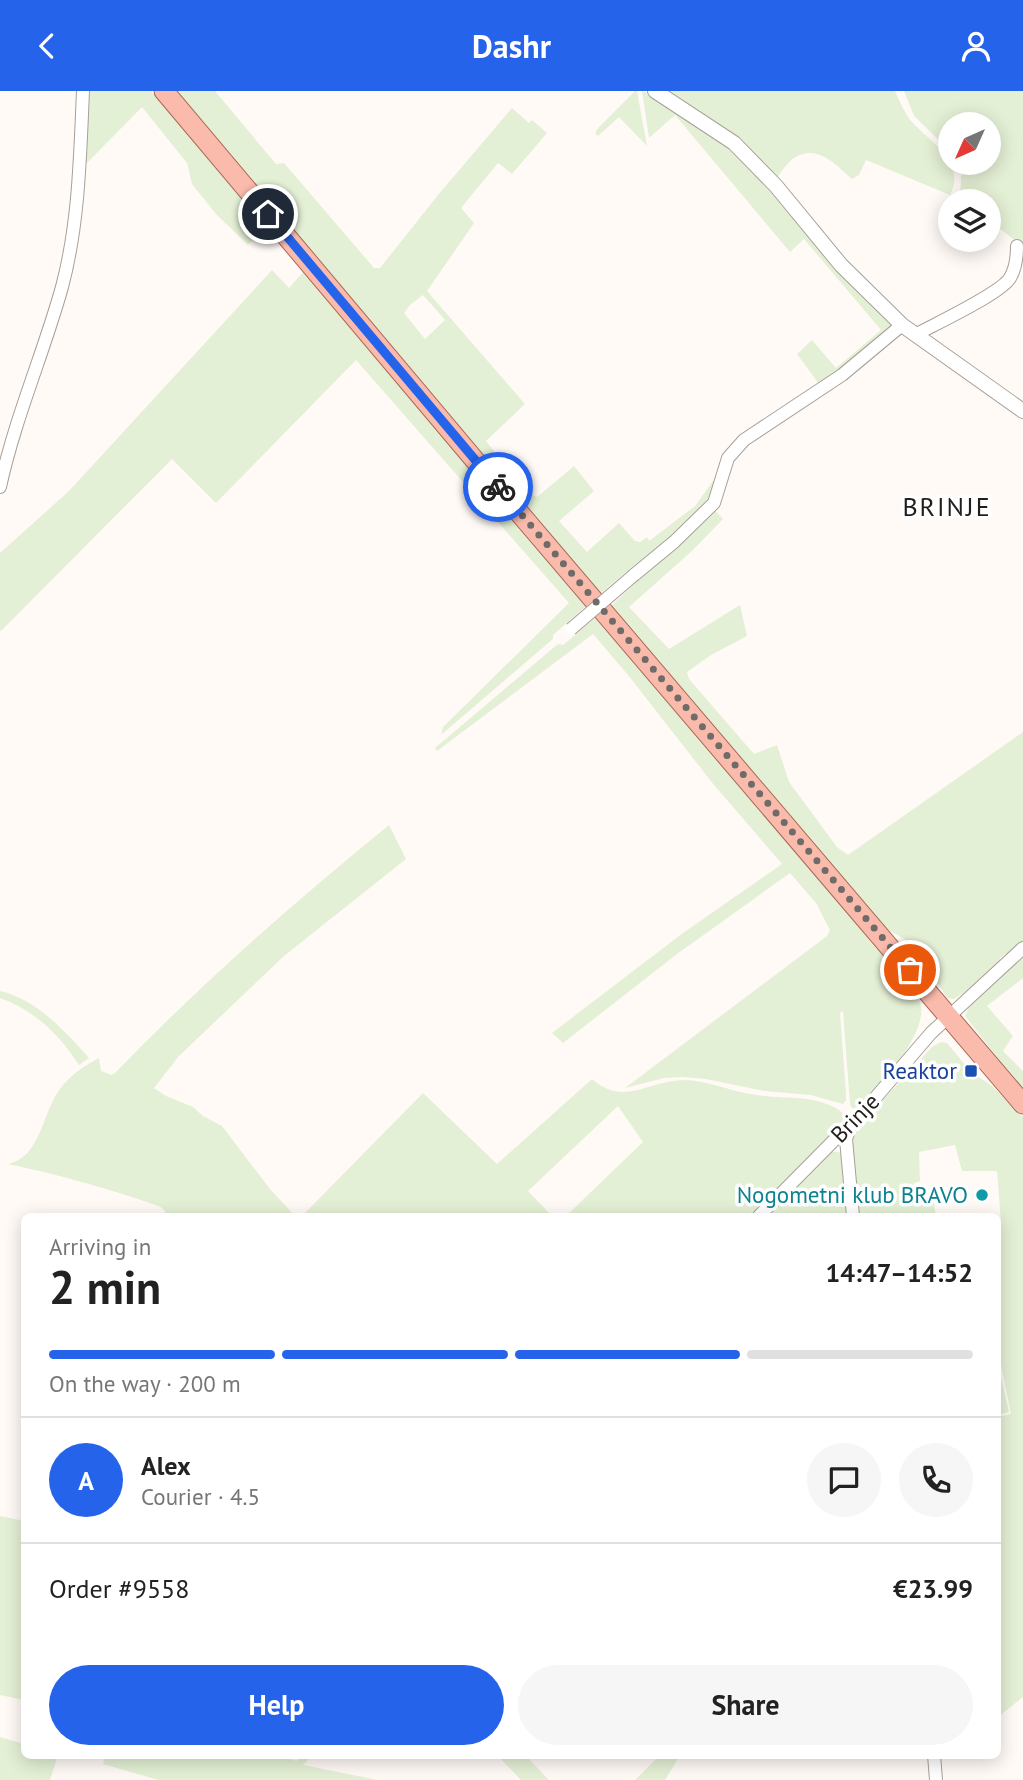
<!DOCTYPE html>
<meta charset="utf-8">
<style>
body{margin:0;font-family:"PT Sans",sans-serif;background:#f6f6f6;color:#222;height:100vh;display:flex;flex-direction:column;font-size:26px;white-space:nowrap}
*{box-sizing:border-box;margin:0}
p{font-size:23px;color:#767676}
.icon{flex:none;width:38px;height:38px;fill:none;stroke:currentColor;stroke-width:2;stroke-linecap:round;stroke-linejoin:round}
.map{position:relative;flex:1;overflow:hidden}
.sheet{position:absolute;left:21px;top:1122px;width:980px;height:546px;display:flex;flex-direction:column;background:#fff;border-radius:10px;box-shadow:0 4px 18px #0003}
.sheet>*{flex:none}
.needle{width:46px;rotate:225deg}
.tools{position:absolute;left:938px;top:21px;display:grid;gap:14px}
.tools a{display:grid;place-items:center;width:63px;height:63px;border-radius:50%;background:#fff;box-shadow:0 4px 18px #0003;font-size:35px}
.pin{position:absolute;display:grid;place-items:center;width:60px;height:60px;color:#fff;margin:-30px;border:4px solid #fff;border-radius:50%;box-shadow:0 2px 7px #0007}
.courier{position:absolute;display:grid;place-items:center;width:70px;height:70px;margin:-35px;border:5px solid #2563eb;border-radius:50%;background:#fff;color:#222;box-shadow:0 2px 9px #0007}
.overview em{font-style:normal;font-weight:700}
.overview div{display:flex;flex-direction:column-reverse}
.overview{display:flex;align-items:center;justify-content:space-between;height:119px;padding:0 28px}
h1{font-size:46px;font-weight:700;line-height:52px}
.bar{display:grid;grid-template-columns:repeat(4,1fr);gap:10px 7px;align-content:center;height:84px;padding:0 28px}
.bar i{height:9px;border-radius:5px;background:#e0e0e0}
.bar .selected{background:#2563eb}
.bar p{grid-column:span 4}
.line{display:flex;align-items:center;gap:18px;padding:0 28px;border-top:2px solid #e0e0e0}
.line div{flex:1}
.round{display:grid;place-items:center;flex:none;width:74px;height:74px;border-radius:37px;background:#f6f6f6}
.primary-button{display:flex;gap:14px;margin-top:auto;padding:14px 28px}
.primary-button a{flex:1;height:80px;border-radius:42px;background:#2563eb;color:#fff;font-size:28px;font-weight:700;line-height:80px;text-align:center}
.primary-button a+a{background:#f6f6f6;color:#222}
header{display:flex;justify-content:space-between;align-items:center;height:91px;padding:0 28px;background:#2563eb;color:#fff;font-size:32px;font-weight:700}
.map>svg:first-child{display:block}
.green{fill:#e4f0d5;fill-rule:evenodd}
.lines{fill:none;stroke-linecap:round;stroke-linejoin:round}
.minor-casing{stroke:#a7a099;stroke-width:14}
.tertiary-casing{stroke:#a7a099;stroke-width:16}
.primary-casing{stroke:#ab6755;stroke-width:21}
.minor{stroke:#fff;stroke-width:12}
.tertiary{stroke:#fff;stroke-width:14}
.primary{stroke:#fabbac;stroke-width:19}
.minor-bridge-casing{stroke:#a7a099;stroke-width:14;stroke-linecap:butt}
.minor-bridge{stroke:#fff;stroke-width:12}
.done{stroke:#6f6b68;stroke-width:7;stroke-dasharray:0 12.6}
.route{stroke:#2563eb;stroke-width:9}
.transit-dot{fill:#1a4fb4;stroke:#fff;stroke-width:2.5}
.culture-dot{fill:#0f9aa8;stroke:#fff;stroke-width:2.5}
.labels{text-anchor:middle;stroke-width:7;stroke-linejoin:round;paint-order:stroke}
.transit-label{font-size:23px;fill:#164399;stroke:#fff;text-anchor:end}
.street-label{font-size:23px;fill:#211e1b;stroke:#fff}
.culture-label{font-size:23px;fill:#0d838f;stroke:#fff;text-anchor:end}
.quarter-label{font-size:26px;letter-spacing:2px;fill:#211e1b;stroke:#fff}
</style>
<header><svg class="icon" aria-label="back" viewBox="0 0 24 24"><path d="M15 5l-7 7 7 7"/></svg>Dashr<svg class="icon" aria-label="person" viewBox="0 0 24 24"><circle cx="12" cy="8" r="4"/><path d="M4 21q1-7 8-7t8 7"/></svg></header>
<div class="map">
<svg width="1023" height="1689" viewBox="0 0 1023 1689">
<rect width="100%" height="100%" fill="#fffaf6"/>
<g class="green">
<path d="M 87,0 L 151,0 L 267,135 L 248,154 L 216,123 L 192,93 L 187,72 L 142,16 L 83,76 Z"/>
<path d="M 172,0 L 215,0 L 276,73 L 284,72 L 374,177 L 380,177 L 438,104 L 512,17 L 529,32 L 532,29 L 547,42 L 512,83 L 498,72 L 461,117 L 474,132 L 427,200 L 525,313 L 486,350 L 526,400 L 537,406 L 574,375 L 594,400 L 559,430 L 587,461 L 619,432 L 635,450 L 640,451 L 647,446 L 649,450 L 695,415 L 720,380 L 707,415 L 643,472 L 638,471 L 600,503 ZM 423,204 L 445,229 L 425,248 L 404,222 L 410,214 Z"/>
<path d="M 635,0 L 637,0 L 647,55 L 619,26 L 598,45 L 595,42 L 599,36 Z"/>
<path d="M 642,0 L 657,6 L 718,46 L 751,75 L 854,197 L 892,234 L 892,239 L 821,296 L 797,263 L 812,249 L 836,277 L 881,239 L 804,148 L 790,161 L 675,24 L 649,47 Z"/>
<path d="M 666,0 L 895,0 C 900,11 904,21 911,30 C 930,51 967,71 950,104 L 866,69 L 859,84 L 852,88 C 836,74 817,52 794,67 C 787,72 781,81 776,88 Z"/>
<path d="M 904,0 L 1023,0 L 1023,156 L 989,129 L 989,110 L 960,108 L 961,86 L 966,72 L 989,72 L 989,33 L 950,33 L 950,60 L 914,25 Z"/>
<path d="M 272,179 L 289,197 L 304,180 L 586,515 L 553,544 L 553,548 L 441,644 L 443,636 L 569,512 L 356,269 L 216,412 L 172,368 L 1,540 L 0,539 L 0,462 L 69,400 Z"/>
<path d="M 714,418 L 723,428 L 693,459 L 629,516 L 669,558 L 740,514 L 747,545 L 711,564 L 687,581 L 689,588 L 754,663 L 777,654 L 789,691 L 837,756 L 848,764 L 1023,641 L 1023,852 L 1011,862 L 1005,863 L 1000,867 L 996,877 L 981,891 L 954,908 L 947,907 L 913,853 L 885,837 L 611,515 Z"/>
<path d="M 596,526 L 839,810 C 850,824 861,839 872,853 C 883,865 916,897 920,911 C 930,942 878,997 857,1018 L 852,1017 L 850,1013 L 843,920 L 840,922 L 846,1002 L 846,1009 L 843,1013 L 811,1004 L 764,1000 L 706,988 L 682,986 L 664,987 L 625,997 L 827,845 L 830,839 L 816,812 L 790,782 L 677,863 L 563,952 L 552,942 L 683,842 L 782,773 L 714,694 L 628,584 L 593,543 L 437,660 L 435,657 L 558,553 L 563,554 Z"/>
<path d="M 389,734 L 406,768 L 284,865 L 179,965 L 154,997 L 166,1005 L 193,1016 L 203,1025 L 222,1035 L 270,1098 L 295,1125 L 165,1125 L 165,1120 L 161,1116 C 111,1098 60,1084 8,1073 C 41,1066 42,1022 60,998 C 70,984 84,975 99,967 L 101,980 L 112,984 L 115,982 C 201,893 293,812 389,734 Z"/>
<path d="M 1023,865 L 1023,887 L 987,915 L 1013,945 L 1003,960 L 1023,980 L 1023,1000 L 965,925 L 969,916 Z"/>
<path d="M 0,900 C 36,908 65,940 89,967 L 79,974 C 59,943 34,919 0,907 Z"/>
<path d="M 941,951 L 947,952 L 971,981 L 991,994 L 1023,1026 L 1023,1606 L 998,1626 L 998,1326 L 1011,1323 L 998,1259 L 998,1133 L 1001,1132 L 997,1080 L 962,1080 L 955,1054 L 919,1061 L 920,1090 L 913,1093 L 918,1100 L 925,1096 L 931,1098 L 936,1125 L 857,1125 L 852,1051 L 855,1039 L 932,956 Z"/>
<path d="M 592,988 C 624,1016 647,990 683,989 C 708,989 732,1001 757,1004 C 778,1008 801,1005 821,1011 C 833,1015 841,1018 847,1028 L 751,1125 L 566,1125 L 643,1051 L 618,1015 L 528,1100 L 552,1125 L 302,1125 L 423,1002 L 497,1073 Z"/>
<path d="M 829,1061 L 839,1061 L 844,1067 L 850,1125 L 765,1125 Z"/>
<path d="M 998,1273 L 1009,1321 L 998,1324 Z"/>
<path d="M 0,1425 L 24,1430 L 24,1609 L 0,1604 Z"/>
<path d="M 0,1646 L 24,1653 L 24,1664 L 58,1664 L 50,1689 L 0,1689 Z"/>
<path d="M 105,1664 L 275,1664 L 297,1670 L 303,1664 L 313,1664 L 303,1674 L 378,1689 L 158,1689 L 103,1673 Z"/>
<path d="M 497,1664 L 525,1664 L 549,1689 L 521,1689 Z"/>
<path d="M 660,1664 L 680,1664 L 665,1689 L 635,1689 Z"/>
</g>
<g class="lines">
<g class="minor-casing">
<g id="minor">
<path d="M 915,244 C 935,233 1000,203 1010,187 C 1016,177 1017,167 1017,155"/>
<path d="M 0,396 C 15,327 43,264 62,196 C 79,132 80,66 83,0"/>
<path d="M 634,484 L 674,451 L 714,412 L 728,367 L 744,349 L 842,284 L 902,234"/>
<path d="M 850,1036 L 846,1048 L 853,1125"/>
<path d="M 759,1125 L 870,1013 L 931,942 L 1023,857"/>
<path d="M 934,1664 L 936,1689"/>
</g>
</g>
<g class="tertiary-casing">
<path id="tertiary" d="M 655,0 L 734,52 L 776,95 L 841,174 L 902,234 L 1023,320"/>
</g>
<g class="primary-casing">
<path id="primary" d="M 164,0 L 510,411 L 1023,1013"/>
</g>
<use href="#minor" class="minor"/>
<use href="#tertiary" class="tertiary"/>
<use href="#primary" class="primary"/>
<g class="minor-bridge-casing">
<path id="minor-bridge" d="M 571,538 L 634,484"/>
</g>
<use href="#minor-bridge" class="minor-bridge"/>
</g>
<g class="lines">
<path class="done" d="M 498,396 L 910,879"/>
<path class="route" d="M 268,123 L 498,396"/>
</g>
<rect class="transit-dot" x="964" y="973" width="14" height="14" rx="3.5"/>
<circle class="culture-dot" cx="982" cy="1104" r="7"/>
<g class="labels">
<g class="transit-label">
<text x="957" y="988">Reaktor</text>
</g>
<g class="street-label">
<text transform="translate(855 1027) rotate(-46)" y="8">Brinje</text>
</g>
<g class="culture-label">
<text x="968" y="1112">Nogometni klub BRAVO</text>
</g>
<g class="quarter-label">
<text x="947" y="425">BRINJE</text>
</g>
</g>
</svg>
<div class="tools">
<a><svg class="needle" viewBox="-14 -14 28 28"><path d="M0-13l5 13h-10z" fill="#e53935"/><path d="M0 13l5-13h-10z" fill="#767676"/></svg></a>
<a><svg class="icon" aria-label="layers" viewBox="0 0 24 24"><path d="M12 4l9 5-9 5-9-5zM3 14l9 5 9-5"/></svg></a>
</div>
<div class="pin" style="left:910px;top:879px;background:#ea580c"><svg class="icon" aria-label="bag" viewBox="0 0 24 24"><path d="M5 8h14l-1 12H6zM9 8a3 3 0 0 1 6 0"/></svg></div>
<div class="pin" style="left:268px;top:123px;background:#1f2937"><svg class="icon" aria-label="home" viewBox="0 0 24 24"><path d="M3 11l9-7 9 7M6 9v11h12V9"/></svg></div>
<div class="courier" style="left:498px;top:396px"><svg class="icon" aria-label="bike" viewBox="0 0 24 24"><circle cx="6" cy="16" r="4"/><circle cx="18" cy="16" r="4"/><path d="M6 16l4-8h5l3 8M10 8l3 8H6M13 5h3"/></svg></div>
<section class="sheet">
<div class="overview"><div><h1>2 min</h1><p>Arriving in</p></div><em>14:47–14:52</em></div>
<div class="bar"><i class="selected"></i><i class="selected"></i><i class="selected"></i><i></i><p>On the way · 200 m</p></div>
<div class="line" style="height:126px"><b class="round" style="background:#2563eb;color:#fff">A</b><div><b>Alex</b><p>Courier · 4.5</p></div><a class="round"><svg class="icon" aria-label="chat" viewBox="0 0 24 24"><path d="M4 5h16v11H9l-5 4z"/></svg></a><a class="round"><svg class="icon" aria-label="phone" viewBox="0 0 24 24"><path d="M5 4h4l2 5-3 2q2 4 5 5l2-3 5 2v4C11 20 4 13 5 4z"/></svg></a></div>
<div class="line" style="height:91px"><div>Order #9558</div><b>€23.99</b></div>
<div class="primary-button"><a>Help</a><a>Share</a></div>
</section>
</div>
